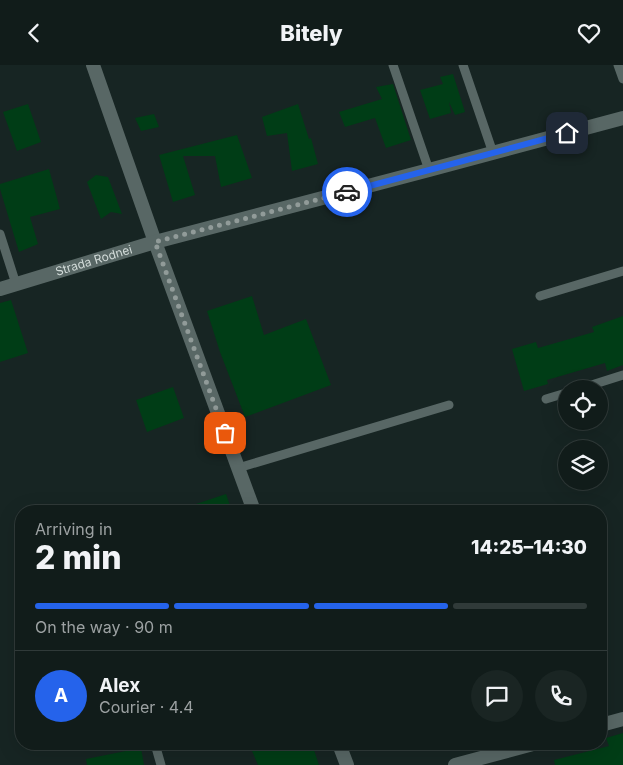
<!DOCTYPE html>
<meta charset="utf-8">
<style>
body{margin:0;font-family:Inter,sans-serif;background:#1a2523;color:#f1f3f6;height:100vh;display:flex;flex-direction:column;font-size:19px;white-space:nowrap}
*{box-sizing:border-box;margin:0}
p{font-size:16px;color:#9ca1a2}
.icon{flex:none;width:28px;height:28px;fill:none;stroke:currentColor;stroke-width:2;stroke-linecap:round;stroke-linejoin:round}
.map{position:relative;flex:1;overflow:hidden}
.drawer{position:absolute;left:15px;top:440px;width:592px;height:245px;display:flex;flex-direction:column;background:#111c1a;border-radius:20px;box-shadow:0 5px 20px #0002,0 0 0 1px #303a39}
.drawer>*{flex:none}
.controls{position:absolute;left:558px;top:315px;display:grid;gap:10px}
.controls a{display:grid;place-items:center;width:50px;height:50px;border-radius:50%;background:#111c1a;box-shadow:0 5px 20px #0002,0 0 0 1px #303a39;font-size:25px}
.pin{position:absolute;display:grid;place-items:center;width:42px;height:42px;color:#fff;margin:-21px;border-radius:10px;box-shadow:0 2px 8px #0006}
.courier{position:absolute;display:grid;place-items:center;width:50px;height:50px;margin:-25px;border:4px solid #2563eb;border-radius:50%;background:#fff;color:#222;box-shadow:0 1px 6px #0007}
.overview em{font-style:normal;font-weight:800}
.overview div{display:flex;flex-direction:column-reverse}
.overview{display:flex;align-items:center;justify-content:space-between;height:85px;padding:0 20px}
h1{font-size:32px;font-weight:800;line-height:38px}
.bar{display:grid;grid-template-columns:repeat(4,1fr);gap:8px 5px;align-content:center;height:60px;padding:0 20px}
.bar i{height:6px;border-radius:4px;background:#303a39}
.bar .on{background:#2563eb}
.bar p{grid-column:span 4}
.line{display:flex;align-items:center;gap:12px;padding:0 20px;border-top:1px solid #303a39}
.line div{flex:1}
.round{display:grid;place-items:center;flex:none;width:52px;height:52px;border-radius:26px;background:#1a2523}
header{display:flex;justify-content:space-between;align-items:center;height:65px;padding:0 20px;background:#111c1a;font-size:22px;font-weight:800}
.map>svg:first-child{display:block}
.building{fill:#003d16}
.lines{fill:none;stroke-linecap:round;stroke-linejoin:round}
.service{stroke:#586765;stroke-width:9}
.minor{stroke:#586765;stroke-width:14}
.done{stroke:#919b99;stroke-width:5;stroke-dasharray:0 9}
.route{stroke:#2563eb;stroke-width:6}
.labels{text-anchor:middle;stroke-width:4;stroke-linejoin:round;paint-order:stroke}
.street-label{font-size:12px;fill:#d2dbd9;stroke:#0e1b19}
</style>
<header><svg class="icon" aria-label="back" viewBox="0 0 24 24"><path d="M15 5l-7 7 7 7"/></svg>Bitely<svg class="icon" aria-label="heart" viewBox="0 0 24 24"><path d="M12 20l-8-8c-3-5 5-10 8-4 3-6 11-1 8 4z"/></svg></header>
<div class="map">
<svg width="623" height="700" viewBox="0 0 623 700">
<rect width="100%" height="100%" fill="#172523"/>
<g class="building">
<path d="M 453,9 L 465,47 L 455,50 L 449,37 L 451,48 L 430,54 L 420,25 L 443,19 L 440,12 Z"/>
<path d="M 393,19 L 411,75 L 386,83 L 375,53 L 345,62 L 339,47 L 382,34 L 376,22 Z"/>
<path d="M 28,39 L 41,77 L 17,86 L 3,47 Z"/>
<path d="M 298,39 L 309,74 L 311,73 L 318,99 L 292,106 L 287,68 L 267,71 L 262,52 Z"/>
<path d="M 154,49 L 159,62 L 141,66 L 135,53 Z"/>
<path d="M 237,70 L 252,113 L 221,122 L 215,91 L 183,91 L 195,130 L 173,137 L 159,90 Z"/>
<path d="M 49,104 L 60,144 L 30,152 L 38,179 L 19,187 L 0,124 L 0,119 Z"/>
<path d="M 96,110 L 108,112 L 122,149 L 111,147 L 101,154 L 87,117 Z"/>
<path d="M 252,231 L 264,270 L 306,254 L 331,320 L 245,352 L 220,287 L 207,246 Z"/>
<path d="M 11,235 L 28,288 L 0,297 L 0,238 Z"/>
<path d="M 623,251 L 623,300 L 607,306 L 605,298 L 547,315 L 548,319 L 524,326 L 512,284 L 536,277 L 538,283 L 594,267 L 592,262 Z"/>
<path d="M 173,322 L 184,353 L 147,367 L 136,335 Z"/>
<path d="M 226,429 L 232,446 L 182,446 L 181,444 Z"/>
<path d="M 623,668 L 623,700 L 555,700 L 554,695 L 609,681 L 606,673 Z"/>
<path d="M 249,679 L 312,679 L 319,700 L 258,700 Z"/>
<path d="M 141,683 L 144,700 L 87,700 L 86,694 Z"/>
</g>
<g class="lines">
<g class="service">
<path d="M 393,0 L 429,105"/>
<path d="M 463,0 L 493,88"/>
<path d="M 618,0 L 623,14"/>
<path d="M 0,169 L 16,219"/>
<path d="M 540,231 L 623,206"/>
<path d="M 579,324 L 623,310"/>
<path d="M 546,334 L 566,328"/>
<path d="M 238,403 L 449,340"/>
<path d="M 155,679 L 161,700"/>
</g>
<g class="minor">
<path d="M 93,0 L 155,177 L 254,446"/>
<path id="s1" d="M 0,224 L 155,177 L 429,105 L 623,53"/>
<path d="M 601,660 L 623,654"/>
<path d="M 339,679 L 347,700"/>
<path d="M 455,700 L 533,679"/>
</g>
</g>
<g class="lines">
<path class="done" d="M 225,368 L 155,177 L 347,127"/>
<path class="route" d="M 347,127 L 567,68"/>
</g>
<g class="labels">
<g class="street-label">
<text dy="4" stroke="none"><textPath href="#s1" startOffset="98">Strada Rodnei</textPath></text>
</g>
</g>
</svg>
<div class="controls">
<a><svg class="icon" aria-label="locate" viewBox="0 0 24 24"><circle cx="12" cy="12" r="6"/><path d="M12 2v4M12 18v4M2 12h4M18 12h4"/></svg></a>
<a><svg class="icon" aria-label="layers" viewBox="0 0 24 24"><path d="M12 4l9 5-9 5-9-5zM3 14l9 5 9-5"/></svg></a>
</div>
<div class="pin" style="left:225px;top:368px;background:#ea580c"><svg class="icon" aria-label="bag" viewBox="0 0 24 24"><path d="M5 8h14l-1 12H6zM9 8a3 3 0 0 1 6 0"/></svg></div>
<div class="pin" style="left:567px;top:68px;background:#1f2937"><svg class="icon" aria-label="home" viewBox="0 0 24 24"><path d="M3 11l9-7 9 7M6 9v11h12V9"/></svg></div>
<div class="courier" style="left:347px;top:127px"><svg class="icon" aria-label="car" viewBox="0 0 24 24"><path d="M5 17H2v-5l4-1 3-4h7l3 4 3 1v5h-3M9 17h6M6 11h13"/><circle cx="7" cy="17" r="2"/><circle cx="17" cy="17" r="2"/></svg></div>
<section class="drawer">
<div class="overview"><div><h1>2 min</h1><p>Arriving in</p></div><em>14:25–14:30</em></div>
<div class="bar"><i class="on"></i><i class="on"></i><i class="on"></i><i></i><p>On the way · 90 m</p></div>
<div class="line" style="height:90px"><b class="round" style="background:#2563eb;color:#fff">A</b><div><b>Alex</b><p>Courier · 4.4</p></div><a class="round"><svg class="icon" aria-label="chat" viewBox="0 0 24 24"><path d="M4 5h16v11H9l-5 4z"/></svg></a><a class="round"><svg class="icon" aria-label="phone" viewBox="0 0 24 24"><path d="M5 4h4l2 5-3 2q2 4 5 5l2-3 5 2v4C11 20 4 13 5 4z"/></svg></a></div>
</section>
</div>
